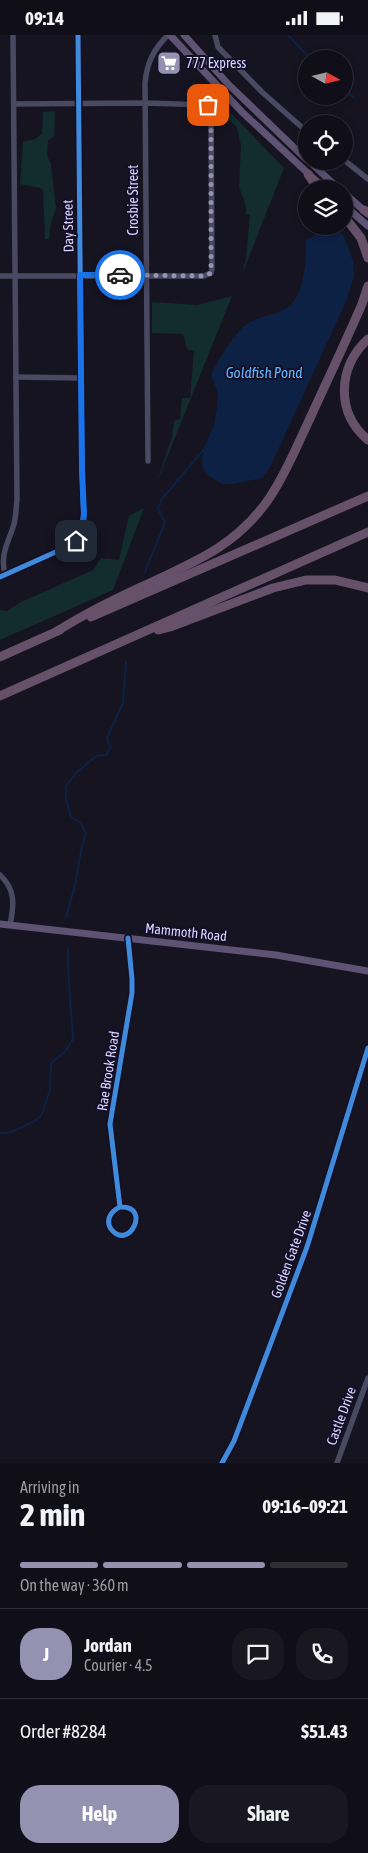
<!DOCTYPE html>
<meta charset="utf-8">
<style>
body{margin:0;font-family:"Asap Condensed",sans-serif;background:#191822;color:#f1f3f6;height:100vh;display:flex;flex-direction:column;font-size:19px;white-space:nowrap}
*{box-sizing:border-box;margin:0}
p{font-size:16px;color:#9c9ca2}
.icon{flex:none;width:28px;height:28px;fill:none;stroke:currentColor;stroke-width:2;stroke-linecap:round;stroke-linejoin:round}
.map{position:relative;height:1428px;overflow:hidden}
.details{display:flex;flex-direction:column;background:#100f19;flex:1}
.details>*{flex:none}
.needle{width:32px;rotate:98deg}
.buttons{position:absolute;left:298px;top:15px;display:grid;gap:10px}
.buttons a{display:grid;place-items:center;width:55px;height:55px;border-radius:50%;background:#100f19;box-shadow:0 2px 8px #0003,0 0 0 1px #302f38;font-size:25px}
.pin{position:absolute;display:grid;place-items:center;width:42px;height:42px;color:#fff;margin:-21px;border-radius:10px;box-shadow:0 2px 8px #0006}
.courier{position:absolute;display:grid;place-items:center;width:50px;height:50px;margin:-25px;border:4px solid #1a73e8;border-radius:50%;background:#fff;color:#222;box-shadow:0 1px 6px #0007}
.head em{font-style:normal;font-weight:700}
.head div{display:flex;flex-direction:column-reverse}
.head{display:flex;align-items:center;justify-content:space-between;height:85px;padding:0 20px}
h1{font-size:32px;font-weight:700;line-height:38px}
.bar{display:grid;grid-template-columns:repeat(4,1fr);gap:8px 5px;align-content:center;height:60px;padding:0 20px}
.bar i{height:6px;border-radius:4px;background:#302f38}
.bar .selected{background:#9591b1}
.bar p{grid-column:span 4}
.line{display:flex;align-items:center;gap:12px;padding:0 20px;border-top:1px solid #302f38}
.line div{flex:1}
.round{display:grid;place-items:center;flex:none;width:52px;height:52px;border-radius:20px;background:#191822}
.action{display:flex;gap:10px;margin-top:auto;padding:10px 20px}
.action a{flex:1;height:58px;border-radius:20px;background:#9591b1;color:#fff;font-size:20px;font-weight:700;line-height:58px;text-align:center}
.action a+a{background:#191822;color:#f1f3f6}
.status{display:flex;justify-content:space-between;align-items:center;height:35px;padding:0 25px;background:#100f19;direction:ltr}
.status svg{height:14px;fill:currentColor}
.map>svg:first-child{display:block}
.green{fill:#132c2d}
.water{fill:#0d2144}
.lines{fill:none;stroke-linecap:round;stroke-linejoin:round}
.stream{stroke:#0d2144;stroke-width:2}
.minor{stroke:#4a4962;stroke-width:5.5}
.major{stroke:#5e5373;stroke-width:7}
.highway{stroke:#67516a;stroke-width:9}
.cycleway-casing{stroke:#130f26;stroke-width:8}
.cycleway{stroke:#408adc;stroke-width:5}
.done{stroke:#9591b1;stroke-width:5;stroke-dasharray:0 9}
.route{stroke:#1a73e8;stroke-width:6}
.labels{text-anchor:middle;stroke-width:4;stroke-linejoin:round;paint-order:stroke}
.poi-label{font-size:14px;fill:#d9d4ff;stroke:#130f26;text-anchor:start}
.street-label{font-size:14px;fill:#d9d4ff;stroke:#130f26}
.water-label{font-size:15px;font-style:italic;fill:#62b6ff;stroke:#130f26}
</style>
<div class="status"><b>09:14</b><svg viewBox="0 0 49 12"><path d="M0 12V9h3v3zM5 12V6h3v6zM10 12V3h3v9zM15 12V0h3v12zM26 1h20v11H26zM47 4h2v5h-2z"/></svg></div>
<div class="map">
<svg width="368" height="1428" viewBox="0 0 368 1428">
<rect width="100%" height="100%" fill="#161421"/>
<g class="green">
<path d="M 222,69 L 284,133 L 241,242 L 246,224 L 250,179 L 246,179 L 246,171 L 239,152 L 241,111 L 237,92 L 218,75 Z"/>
<path d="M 55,76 L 54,102 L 48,105 L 47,121 L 51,129 L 56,173 L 51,188 L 49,204 L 45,204 L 43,155 L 40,153 L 20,149 L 23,107 L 35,104 L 42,99 L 43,77 Z"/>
<path d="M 232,261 L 157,447 L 172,402 L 174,386 L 180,384 L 182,363 L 190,363 L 194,316 L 187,314 L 183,299 L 152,298 L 152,267 L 197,270 Z"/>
<path d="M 144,473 L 113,555 L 0,605 L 0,575 L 7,576 L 21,567 L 93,535 L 101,523 L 119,525 L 129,481 Z"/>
</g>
<path class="water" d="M 327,192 L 335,194 L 344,201 L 353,226 L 354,241 L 347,264 L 273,426 L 263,443 L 232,449 L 222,449 L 207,439 L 202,431 L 203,415 L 214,391 L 217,373 L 218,358 L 211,339 C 222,321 230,303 247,289 C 259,281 271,281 283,275 C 305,266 306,225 306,205 L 323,196 Z"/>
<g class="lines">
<g class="stream">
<path d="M 288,0 L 307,20"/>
<path d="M 344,53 L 354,63"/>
<path d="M 145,537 L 165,487 L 158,474 L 162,464 L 204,414"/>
<path d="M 66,882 L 75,850 L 82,811 L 86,799 L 81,788 L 71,782 L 66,764 L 66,751 L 77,737 L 96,721 L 106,720 L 110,713 L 107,703 L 123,668 L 126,627"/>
<path d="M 0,1098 L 9,1098 L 33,1087 L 41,1081 L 50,1055 L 51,1028 L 65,1017 L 73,1004 L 68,934 L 68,913"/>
</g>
<g class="minor">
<path d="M 215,0 L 218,12 L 262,57 L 306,96"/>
<path d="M 344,125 L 368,144"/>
<path d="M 0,241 L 204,241 L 211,238 L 212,234 L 211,74 L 209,70 L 144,68 L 14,69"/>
<path d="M 16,342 L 81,343"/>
<path d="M 148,426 L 145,48 C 147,28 153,15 168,0"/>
<path d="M 5,540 C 0,518 8,509 14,489 C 16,481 16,473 17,465 L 13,0"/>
<path d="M 0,542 L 69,511 L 75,506 L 81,498 L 84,487 L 82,436 L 78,0"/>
<path d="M 0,840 C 16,855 14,870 10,890"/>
<path d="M 120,1172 C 111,1176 105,1185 111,1194 C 129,1217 152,1170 120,1172 L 110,1089 L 132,958 L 132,944 L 128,903"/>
<path d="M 222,1428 L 234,1406 L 307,1212 L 368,1013"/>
<path d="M 337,1428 L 368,1343"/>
</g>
<g class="major">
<path d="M 170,0 L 242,77 L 325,154"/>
<path d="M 184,0 L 229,50 L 306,124"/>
<path d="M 309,126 L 339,154"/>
<path d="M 344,158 L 368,179"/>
<path d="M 344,170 L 368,191"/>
<path d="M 0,889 L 276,920 L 368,936"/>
</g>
<g class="highway">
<path d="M 308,139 L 318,154"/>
<path d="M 364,175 L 368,177"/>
<path d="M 344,181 L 361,203 L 368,223"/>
<path d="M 368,304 C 338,332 335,377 368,405"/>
<path d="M 91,582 L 368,461"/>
<path d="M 158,595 L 170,592 L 273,553 L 306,545 L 335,545 L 368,553"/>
<path d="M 57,596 C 88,577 120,561 154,546 C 175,536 198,526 218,513 C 272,478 286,434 312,379 C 329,342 346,306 362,269 L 368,251"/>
<path d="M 0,622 L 60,595"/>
<path d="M 0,661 L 368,497"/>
</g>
<g class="cycleway-casing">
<g id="cycleway">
<path d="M 0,542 L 69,511 L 75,506 L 81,498 L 84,487 L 82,436 L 78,0"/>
<path d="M 120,1172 C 111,1176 105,1185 111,1194 C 129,1217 152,1170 120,1172 L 110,1089 L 132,958 L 132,944 L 128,903"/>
<path d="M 222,1428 L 234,1406 L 307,1212 L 368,1013"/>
</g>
</g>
<use href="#cycleway" class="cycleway"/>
</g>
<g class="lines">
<path class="done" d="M 120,240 L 204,241 L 211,238 L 211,74 L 208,70"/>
<path class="route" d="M 76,506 L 81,498 L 84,479 L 82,436 L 80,240 L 120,240"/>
</g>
<defs>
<g id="supermarket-square" transform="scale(1.25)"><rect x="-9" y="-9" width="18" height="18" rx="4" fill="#9591b1" stroke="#130f26"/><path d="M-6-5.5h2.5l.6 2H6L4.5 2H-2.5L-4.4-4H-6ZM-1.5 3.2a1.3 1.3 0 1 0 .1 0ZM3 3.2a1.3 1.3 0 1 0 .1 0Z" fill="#fff"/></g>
</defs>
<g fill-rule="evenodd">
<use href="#supermarket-square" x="169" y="28"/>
</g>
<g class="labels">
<g class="poi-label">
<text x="186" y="33">777 Express</text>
</g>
<g class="street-label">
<text transform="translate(133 165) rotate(-90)" y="5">Crosbie Street</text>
<text transform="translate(68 191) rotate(-91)" y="5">Day Street</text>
<text transform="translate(186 897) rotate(6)" y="5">Mammoth Road</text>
<text transform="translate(108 1036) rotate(-81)" y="5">Rae Brook Road</text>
<text transform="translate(291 1219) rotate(-70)" y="5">Golden Gate Drive</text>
<text transform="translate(341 1381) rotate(-70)" y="5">Castle Drive</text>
</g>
<g class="water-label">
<text x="264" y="343">Goldfish Pond</text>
</g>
</g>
</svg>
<div class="buttons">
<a><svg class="needle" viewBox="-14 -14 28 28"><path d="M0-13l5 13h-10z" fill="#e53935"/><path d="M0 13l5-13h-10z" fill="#9c9ca2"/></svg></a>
<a><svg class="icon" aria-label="locate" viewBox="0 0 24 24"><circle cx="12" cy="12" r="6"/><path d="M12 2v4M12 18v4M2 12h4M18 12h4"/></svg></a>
<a><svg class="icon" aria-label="layers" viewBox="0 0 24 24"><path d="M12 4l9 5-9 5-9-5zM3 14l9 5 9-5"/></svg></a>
</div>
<div class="pin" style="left:208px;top:70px;background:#ea580c"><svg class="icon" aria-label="bag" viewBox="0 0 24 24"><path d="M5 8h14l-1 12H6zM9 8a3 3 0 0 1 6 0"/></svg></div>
<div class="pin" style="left:76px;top:506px;background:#1f2937"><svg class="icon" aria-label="home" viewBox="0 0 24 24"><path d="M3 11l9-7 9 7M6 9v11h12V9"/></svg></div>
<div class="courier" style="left:120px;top:240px"><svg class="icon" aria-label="car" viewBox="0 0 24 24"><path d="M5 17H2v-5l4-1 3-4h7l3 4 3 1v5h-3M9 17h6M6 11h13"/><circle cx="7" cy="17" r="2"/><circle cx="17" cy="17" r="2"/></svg></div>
</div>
<section class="details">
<div class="head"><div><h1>2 min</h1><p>Arriving in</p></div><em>09:16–09:21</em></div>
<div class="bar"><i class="selected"></i><i class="selected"></i><i class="selected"></i><i></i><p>On the way · 360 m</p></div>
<div class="line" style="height:90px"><b class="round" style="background:#9591b1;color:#fff">J</b><div><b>Jordan</b><p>Courier · 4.5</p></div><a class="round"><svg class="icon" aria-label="chat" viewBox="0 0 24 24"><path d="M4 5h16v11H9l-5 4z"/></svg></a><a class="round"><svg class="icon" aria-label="phone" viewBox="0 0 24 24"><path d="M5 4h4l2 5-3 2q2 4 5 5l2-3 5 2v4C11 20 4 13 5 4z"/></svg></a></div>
<div class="line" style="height:65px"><div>Order #8284</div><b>$51.43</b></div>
<div class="action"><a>Help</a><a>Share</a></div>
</section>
